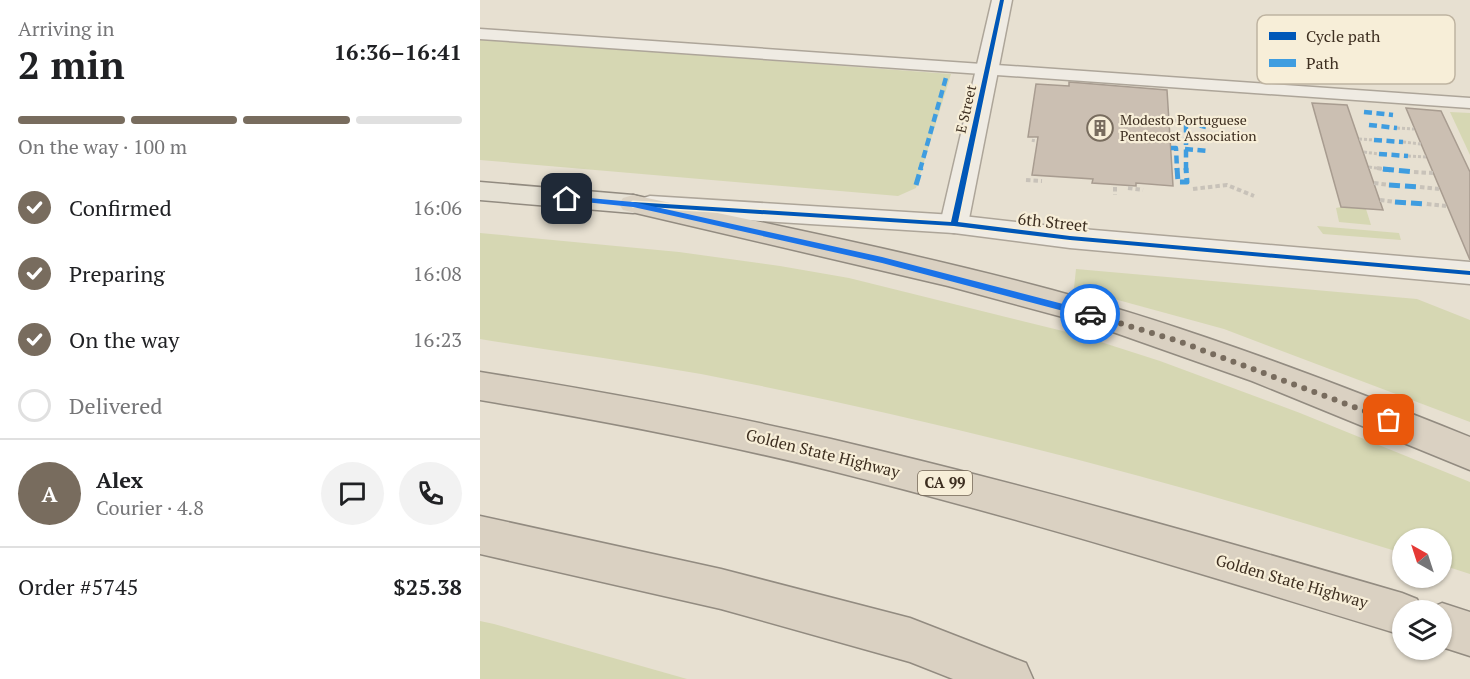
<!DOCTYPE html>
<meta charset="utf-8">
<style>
body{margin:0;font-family:"PT Serif",serif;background:#f2f2f2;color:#202124;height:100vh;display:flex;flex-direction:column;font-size:22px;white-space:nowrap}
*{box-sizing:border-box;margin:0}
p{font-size:20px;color:#757577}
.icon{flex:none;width:33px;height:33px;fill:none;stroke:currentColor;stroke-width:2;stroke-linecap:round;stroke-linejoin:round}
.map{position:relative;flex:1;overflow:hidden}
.drawer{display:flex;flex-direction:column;background:#fff;width:480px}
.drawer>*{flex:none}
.needle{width:39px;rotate:321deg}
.controls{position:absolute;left:912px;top:528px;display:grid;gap:12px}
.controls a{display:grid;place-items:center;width:60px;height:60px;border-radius:50%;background:#fff;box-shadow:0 2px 4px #0004;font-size:30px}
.pin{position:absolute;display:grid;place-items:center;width:51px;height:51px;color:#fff;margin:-26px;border-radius:12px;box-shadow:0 3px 9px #0006}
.courier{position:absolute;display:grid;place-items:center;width:60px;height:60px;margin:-30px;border:4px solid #1a73e8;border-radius:50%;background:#fff;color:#222;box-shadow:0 2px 8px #0007}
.summary em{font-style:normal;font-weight:700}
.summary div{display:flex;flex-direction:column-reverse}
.summary{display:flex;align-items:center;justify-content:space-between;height:102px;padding:0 18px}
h1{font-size:39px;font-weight:700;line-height:45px}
.bar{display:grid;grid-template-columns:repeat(4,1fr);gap:9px 6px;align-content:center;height:72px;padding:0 18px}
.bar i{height:8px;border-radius:4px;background:#e0e0e0}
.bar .on{background:#786c5e}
.bar p{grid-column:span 4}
.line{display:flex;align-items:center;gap:15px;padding:0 18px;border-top:2px solid #e0e0e0}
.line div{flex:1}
.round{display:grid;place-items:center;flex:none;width:63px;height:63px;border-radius:32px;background:#f2f2f2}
ol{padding:0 18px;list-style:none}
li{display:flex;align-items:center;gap:18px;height:66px}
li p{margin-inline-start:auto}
li .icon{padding:6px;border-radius:50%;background:#786c5e;color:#fff;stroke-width:4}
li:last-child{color:#757577}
li i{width:33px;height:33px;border:3px solid #e0e0e0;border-radius:50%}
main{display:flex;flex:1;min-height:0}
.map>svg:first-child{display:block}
.green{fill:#d6d7b3}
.building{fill:#cbbfb2;stroke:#a89c90;stroke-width:1.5}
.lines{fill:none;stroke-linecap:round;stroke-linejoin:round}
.service-casing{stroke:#ada599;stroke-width:3}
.minor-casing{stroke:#ada599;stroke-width:3}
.tertiary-casing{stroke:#ada599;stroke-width:3}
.primary-casing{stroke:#928b80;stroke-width:3}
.motorway-casing{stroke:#928b80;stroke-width:3}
.path-far1{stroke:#c8c2b9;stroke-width:3;stroke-dasharray:3 2;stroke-linecap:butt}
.path{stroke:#c8c2b9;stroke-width:4;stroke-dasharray:4.5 3;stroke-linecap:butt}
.service{fill:#efebe3;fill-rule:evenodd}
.minor{fill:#efebe3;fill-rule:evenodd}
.tertiary{fill:#efebe3;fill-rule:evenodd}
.primary{fill:#e6e1d4;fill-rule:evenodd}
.motorway{fill:#dad1c2;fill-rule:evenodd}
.quiet-far1{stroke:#3f9de0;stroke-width:4.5;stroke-dasharray:8 4.5;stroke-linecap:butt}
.quiet{stroke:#3f9de0;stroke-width:5;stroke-dasharray:11 5;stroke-linecap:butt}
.cycleway-casing{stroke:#f7eed8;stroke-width:3}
.cycleway{fill:#0057b8;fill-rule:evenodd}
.route{fill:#1a73e8}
.done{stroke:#786c5e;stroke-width:6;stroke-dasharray:0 10.8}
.labels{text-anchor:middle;stroke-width:4.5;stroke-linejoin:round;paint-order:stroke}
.far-street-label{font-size:14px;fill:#3d2e20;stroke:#f7eed8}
.far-poi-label{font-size:14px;fill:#3d2e20;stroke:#f7eed8;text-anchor:start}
.shield{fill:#f7eed8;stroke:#756857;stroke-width:1.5}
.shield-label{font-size:15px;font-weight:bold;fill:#3d2e20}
.street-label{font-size:16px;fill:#3d2e20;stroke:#f7eed8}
.key{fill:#f7eed8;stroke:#bfb4a1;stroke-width:1.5}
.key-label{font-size:16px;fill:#3d2e20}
</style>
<main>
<section class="drawer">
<div class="summary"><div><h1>2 min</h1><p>Arriving in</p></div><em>16:36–16:41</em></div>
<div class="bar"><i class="on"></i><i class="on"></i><i class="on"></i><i></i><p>On the way · 100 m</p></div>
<ol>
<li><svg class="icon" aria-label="check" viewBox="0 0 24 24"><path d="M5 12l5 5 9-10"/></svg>Confirmed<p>16:06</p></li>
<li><svg class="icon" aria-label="check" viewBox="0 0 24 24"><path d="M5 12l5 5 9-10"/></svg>Preparing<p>16:08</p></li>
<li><svg class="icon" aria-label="check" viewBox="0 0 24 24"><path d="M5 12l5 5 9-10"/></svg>On the way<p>16:23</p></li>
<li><i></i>Delivered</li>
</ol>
<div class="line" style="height:108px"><b class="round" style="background:#786c5e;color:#fff">A</b><div><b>Alex</b><p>Courier · 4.8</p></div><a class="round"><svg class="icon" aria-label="chat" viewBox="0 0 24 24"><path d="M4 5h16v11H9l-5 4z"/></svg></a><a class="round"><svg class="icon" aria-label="phone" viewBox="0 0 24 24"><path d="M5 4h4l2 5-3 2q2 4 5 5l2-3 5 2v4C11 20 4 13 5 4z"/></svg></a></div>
<div class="line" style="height:78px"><div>Order #5745</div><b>$25.38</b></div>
</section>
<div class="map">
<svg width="990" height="679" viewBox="0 0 990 679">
<rect width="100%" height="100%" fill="#e7e0d1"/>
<g class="green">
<path d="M 0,39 L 471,74 L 436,188 L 418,196 L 0,160 Z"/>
<path d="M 970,112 L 990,113 L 990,155 Z"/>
<path d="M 861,207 L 886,209 L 891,225 L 859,222 L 856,208 Z"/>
<path d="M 837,226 L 919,233 L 921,240 L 843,234 Z"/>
<path d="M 0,233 L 199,252 L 300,266 L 369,278 L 599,335 L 680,361 L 820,413 L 990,482 L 990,574 L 962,565 L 962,538 L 922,538 L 922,553 C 692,481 458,420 221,374 C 148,361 74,351 0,339 Z"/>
<path d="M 596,269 L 937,299 L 990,320 L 990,422 L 744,329 L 594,288 Z"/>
<path d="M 0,621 L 14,624 L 207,679 L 0,679 Z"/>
</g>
<g class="building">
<path d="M 589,82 L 687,90 L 693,186 L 656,183 L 656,186 L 612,183 L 613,179 L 552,175 L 558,137 L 548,137 L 556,84 L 589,86 Z"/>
<path d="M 832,103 L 867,105 L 903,210 L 861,207 Z"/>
<path d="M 926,108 L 961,111 L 990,172 L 990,260 Z"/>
</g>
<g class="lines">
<g class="service-casing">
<path id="service" d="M 0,29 L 990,98 L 990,108 L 0,39 Z"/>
</g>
<g class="minor-casing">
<path id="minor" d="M 512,0 L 532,0 L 488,224 L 484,231 L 474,233 L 464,231 L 460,224 Z"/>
</g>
<g class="tertiary-casing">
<path id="tertiary" d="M 170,196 L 474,215 L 590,228 L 990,262 L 990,284 L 590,248 L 474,233 L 170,214 L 160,211 L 156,205 L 160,199 Z"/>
</g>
<g class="primary-casing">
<path id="primary" d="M 0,182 L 153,195 L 163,198 L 167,204 L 163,210 L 153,213 L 0,200 Z"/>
</g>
<g class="motorway-casing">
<g id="motorway">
<path d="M 153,195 C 293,225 434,253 572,290 C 715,329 853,382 990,437 L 990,470 L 772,381 L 616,326 L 468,286 L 143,210 L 139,204 L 143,198 Z"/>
<path d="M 0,372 C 118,391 235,412 351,439 C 543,484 733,538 922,593 L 937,599 L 942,610 L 922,610 L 922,635 C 733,577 544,519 352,471 C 236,442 118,420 0,400 Z"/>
<path d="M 0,516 L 241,569 L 430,618 L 546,663 L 553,679 L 473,679 L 430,662 L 241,609 L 0,554 Z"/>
<path d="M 962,603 L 990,612 L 990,656 L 962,647 L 962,610 L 946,610 Z"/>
</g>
</g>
<g class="path-far1">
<path d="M 689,120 L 706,122"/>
<path d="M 917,128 L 934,129"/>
<path d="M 879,139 L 894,140"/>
<path d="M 553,142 L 554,137"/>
<path d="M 923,142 L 941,144"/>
<path d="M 884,152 L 899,154"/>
<path d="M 928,156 L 946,157"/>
<path d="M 889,167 L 903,169"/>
</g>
<g class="path">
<path d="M 897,168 L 903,169"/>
<path d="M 934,172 L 953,173"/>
<path d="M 546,180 L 562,181"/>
<path d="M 894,183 L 909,185"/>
<path d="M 635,187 L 635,195"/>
<path d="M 940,187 L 959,189"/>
<path d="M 648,188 L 663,190"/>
<path d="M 713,189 L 747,185 L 774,196"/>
<path d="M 900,200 L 915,202"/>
<path d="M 947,204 L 966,206"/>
</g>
<use href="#service" class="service"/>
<use href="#minor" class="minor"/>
<use href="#tertiary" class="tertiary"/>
<use href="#primary" class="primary"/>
<use href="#motorway" class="motorway"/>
<g class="quiet-far1">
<path d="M 884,112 L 913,115"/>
<path d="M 889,125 L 917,128"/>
<path d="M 894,140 L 923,142"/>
<path d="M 691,148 L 696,148 L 697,170"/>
<path d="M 705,149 L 728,151"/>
<path d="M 899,154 L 928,156"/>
<path d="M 903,169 L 910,170"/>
<path d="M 440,170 L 467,74"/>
<path d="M 706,170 L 706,122 L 726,127"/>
</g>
<g class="quiet">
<path d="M 697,168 L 698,182 L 707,182 L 706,168"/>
<path d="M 903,169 L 934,172"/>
<path d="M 436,185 L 441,168"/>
<path d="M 909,185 L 940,187"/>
<path d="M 915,202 L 947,204"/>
</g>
<g class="cycleway-casing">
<path id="cycleway" d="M 520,0 L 524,0 L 478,222 L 590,236 L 990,271 L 990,275 L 590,240 L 474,226 L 153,206 L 150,204 L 153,202 L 471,222 Z"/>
</g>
<use href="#cycleway" class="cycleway"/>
</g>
<path class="route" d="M 87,196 L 153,202 L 176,207 L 402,257 L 610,311 L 615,314 L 610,318 L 402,263 L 176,212 L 153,207 L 85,200 L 85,197 Z"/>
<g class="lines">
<path class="done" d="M 610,314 L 698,341 L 909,420"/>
</g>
<defs>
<g id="building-ring" transform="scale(1.35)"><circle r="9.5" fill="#f7eed8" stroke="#786c5e" stroke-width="1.5"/><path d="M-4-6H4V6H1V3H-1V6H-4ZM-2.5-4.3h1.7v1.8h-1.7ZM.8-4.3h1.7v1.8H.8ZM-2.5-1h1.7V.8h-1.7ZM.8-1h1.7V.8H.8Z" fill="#786c5e"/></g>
</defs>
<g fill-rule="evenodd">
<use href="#building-ring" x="620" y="128"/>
</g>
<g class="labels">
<g class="far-street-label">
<text transform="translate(486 109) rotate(-77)" y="5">E Street</text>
</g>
<g class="far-poi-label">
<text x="640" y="125">Modesto Portuguese<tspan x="640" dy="16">Pentecost Association</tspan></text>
</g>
<rect class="shield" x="438" y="471" width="54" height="24" rx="4.5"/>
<g class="shield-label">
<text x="465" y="488">CA 99</text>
</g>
<g class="street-label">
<text transform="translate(573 222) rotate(6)" y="6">6th Street</text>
<text transform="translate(343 453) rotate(14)" y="6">Golden State Highway</text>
<text transform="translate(812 581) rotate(16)" y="6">Golden State Highway</text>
</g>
</g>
<rect x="777" y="15" width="198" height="69" rx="9" class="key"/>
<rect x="789" y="32" width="27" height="8" fill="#0057b8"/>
<rect x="789" y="59" width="27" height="8" fill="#3f9de0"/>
<g class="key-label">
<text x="826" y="42">Cycle path</text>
<text x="826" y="69">Path</text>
</g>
</svg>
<div class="controls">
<a><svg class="needle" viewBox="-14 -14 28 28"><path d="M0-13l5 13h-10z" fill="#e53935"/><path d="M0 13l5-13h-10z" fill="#757577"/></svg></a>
<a><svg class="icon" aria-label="layers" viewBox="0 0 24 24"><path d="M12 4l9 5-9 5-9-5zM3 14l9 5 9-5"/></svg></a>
</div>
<div class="pin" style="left:909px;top:420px;background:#ea580c"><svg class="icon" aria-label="bag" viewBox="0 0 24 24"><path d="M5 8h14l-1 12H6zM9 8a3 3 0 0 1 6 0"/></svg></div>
<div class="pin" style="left:87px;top:199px;background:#1f2937"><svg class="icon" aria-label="home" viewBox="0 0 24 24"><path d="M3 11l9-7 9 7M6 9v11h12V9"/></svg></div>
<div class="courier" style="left:610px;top:314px"><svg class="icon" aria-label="car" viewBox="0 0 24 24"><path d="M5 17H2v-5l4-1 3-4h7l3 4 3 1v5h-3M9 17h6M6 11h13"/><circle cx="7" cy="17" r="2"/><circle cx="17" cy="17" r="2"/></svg></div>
</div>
</main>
